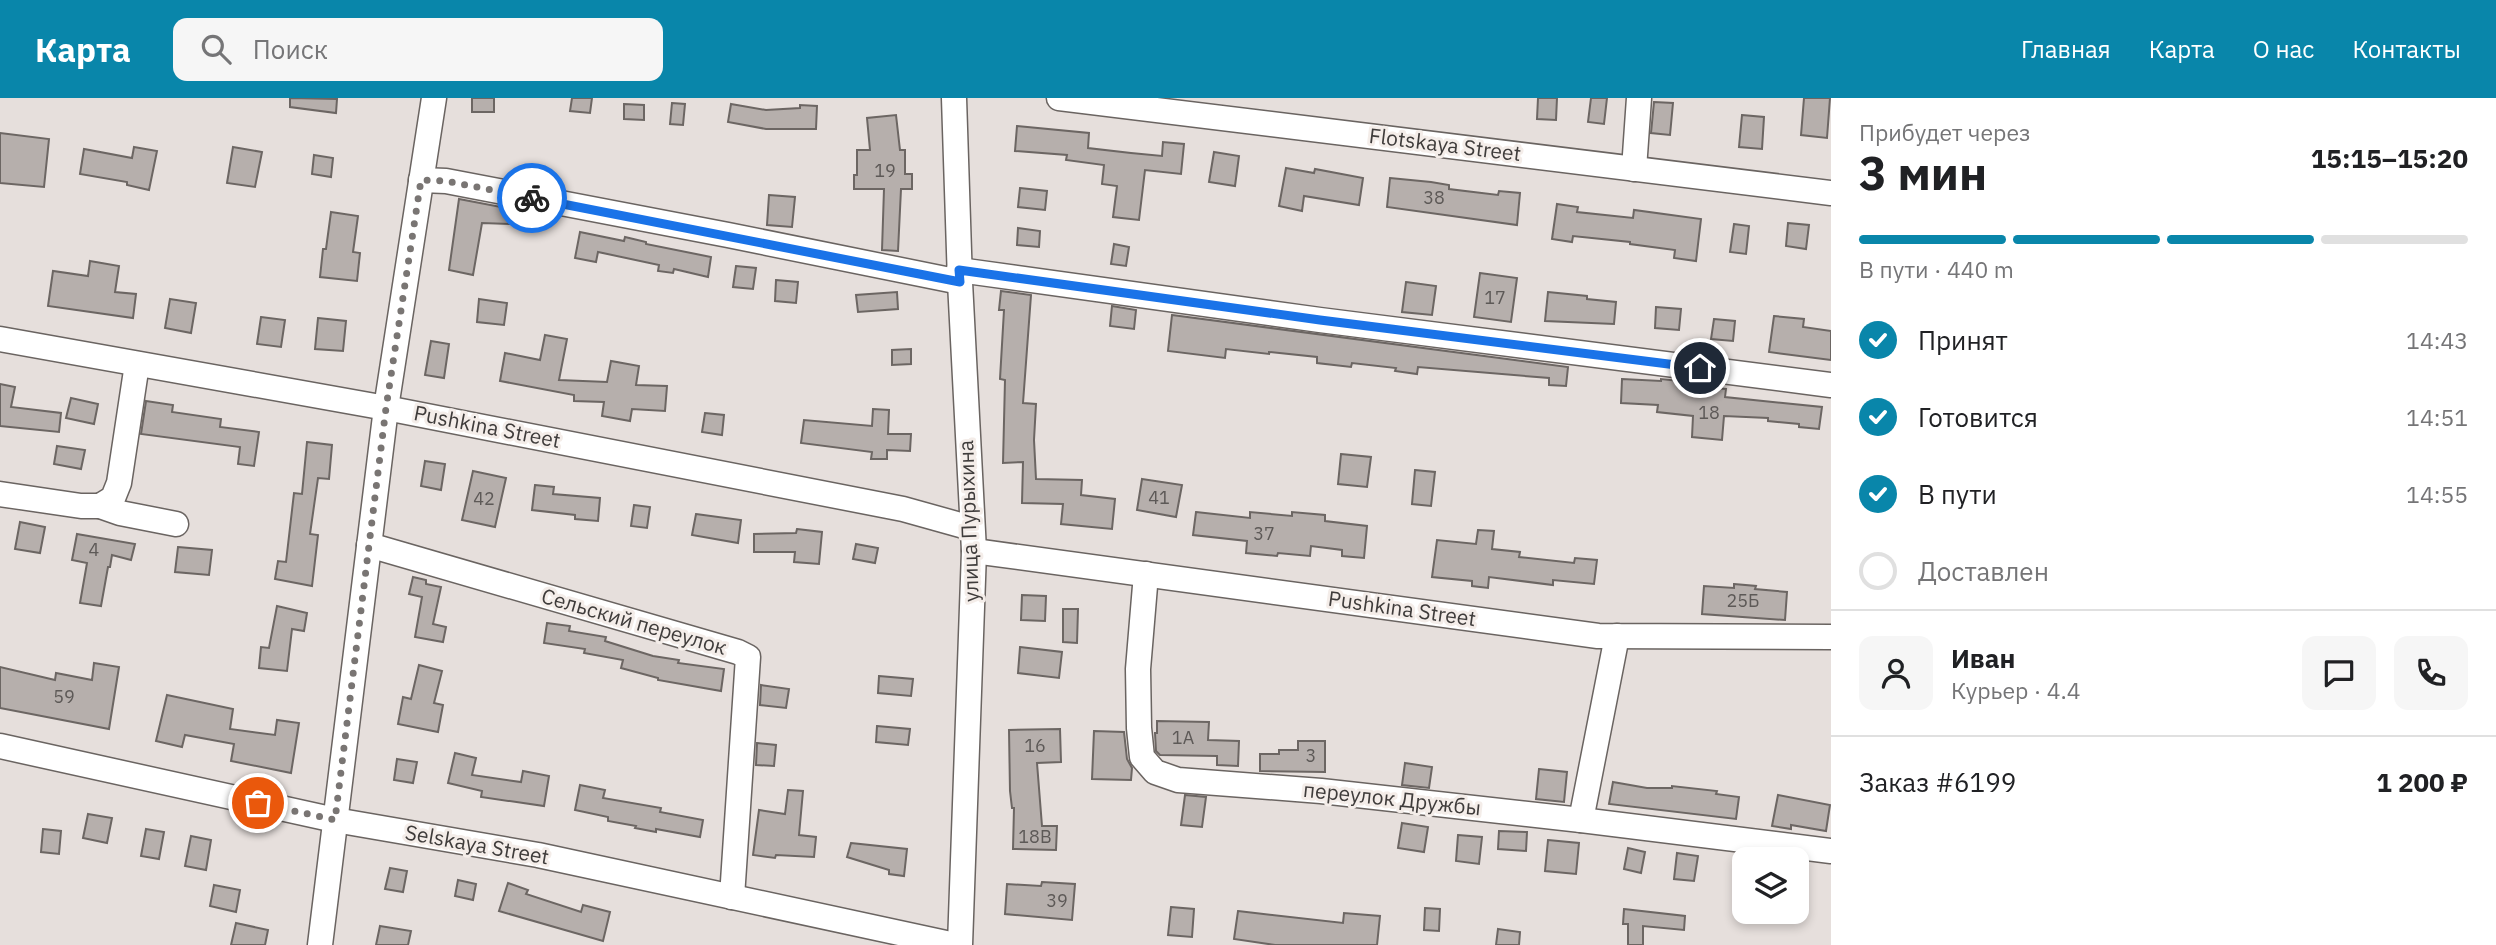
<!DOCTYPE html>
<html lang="ru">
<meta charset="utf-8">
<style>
body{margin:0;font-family:"IBM Plex Sans",sans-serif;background:#f6f6f6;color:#202124;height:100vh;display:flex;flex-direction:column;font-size:26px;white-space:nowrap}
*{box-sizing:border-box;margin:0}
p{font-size:23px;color:#757577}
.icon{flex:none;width:38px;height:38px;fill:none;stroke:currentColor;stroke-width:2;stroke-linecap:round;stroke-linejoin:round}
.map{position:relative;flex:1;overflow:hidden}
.drawer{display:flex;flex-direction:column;background:#fff;width:665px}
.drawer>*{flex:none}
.tools{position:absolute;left:1732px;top:749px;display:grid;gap:14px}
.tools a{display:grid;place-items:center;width:77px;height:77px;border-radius:14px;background:#fff;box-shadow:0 4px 10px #0003;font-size:35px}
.pin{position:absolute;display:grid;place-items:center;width:60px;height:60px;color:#fff;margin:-30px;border:4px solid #fff;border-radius:50%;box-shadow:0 2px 7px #0007}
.courier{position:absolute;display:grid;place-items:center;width:70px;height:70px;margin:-35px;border:5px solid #1a73e8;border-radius:50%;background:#fff;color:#222;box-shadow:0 2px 9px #0007}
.headline em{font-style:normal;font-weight:800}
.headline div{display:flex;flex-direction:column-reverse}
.headline{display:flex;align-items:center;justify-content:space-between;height:119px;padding:0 28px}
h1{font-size:46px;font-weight:800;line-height:52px}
.bar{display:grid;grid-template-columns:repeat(4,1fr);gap:10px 7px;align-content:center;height:84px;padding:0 28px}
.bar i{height:9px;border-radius:5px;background:#e0e0e0}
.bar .current{background:#0986aa}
.bar p{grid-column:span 4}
.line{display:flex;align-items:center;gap:18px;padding:0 28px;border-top:2px solid #e0e0e0}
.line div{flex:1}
.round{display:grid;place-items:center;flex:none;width:74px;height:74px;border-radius:14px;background:#f6f6f6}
ol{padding:0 28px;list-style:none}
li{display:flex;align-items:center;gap:21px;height:77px}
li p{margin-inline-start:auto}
li .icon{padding:7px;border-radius:50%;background:#0986aa;color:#fff;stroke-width:4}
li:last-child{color:#757577}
li i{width:38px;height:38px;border:4px solid #e0e0e0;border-radius:50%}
header{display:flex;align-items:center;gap:42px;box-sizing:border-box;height:98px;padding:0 35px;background:#0986aa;color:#fff}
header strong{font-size:33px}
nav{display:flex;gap:38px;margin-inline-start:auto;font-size:24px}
.search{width:490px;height:63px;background:#f6f6f6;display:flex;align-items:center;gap:18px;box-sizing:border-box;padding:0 24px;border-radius:14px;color:#757577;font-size:26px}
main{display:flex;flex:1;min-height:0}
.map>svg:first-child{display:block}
.building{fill:#b6afac;stroke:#6c6663;stroke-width:2}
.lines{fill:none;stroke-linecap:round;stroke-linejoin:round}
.minor-casing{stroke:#6a6461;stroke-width:27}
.minor{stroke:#fff;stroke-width:24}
.done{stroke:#797573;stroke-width:7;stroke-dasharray:0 12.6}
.route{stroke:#1a73e8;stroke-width:9}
.labels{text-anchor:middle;stroke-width:6;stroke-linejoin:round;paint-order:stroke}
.number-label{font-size:18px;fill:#5d5957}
.street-label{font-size:21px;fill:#3f3c3b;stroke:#f4ede9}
</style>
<header>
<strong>Карта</strong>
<div class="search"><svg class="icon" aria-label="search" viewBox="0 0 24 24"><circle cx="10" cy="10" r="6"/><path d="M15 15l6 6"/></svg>Поиск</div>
<nav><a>Главная</a><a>Карта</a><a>О нас</a><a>Контакты</a></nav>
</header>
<main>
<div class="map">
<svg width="1831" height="847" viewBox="0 0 1831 847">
<rect width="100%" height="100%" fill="#e6dfdc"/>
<g class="building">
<path d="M 290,0 L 337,1 L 336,15 L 290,9 Z"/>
<rect x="472" y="0" width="22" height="14"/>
<path d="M 572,0 L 592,0 L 590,15 L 570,13 Z"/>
<path d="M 1538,0 L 1557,0 L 1556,22 L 1537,21 Z"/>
<path d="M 1591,0 L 1607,0 L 1604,26 L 1588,24 Z"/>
<path d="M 1804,0 L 1830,0 L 1827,40 L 1801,37 Z"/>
<path d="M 1654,4 L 1673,5 L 1670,37 L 1651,35 Z"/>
<path d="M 672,5 L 685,6 L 683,27 L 670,26 Z"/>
<path d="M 624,6 L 644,7 L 644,22 L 624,21 Z"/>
<path d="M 731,6 L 766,12 L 800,10 L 800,7 L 817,8 L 816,31 L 766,31 L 728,24 Z"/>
<path d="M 896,17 L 900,52 L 905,52 L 905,76 L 912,76 L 912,91 L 901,91 L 898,153 L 882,152 L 884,91 L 854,91 L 854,77 L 857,77 L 857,52 L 870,52 L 867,20 Z"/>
<path d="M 1742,17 L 1764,19 L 1762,51 L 1739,49 Z"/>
<path d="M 1017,28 L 1089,35 L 1088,50 L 1131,55 L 1162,58 L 1163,44 L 1184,46 L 1181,76 L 1145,72 L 1139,122 L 1113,119 L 1117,88 L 1102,86 L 1104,67 L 1066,62 L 1067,57 L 1015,53 Z"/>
<path d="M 0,35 L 49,41 L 44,89 L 0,85 Z"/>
<path d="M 134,49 L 157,53 L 149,92 L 127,87 L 127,84 L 80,76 L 84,51 L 132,60 Z"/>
<path d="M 233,49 L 262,54 L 255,89 L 227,85 Z"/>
<path d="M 1214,54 L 1239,58 L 1235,88 L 1209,84 Z"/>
<path d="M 314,57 L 333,60 L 331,79 L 312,76 Z"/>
<path d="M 1286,70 L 1314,75 L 1315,71 L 1363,80 L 1359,107 L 1304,98 L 1302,113 L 1279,108 Z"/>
<path d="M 1390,80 L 1431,84 L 1449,87 L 1449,91 L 1498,97 L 1499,93 L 1520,95 L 1517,127 L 1387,109 Z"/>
<path d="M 1020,90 L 1047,93 L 1045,112 L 1018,109 Z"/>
<path d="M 769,97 L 795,99 L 792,129 L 767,127 Z"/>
<path d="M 459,101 L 511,111 L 510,126 L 482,125 L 473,177 L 449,172 Z"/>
<path d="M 1557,106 L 1578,109 L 1577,114 L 1633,120 L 1634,112 L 1701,121 L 1696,163 L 1674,160 L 1675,152 L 1630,146 L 1630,144 L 1573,138 L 1572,144 L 1552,141 Z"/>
<path d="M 331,114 L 358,118 L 353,154 L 360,155 L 357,183 L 320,179 L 323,151 L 326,151 Z"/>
<path d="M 1788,125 L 1809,127 L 1806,151 L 1786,148 Z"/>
<path d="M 1734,126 L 1749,128 L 1746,156 L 1730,154 Z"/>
<path d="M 1018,130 L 1040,133 L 1039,149 L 1017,147 Z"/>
<path d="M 580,134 L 624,143 L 625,139 L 646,144 L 646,146 L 711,159 L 708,179 L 674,171 L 673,175 L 658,173 L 659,167 L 598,154 L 596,164 L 575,160 Z"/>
<path d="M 1114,146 L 1129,149 L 1126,168 L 1111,166 Z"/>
<path d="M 90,163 L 119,168 L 115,194 L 136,196 L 133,220 L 48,208 L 53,173 L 88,178 Z"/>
<path d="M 736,168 L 756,170 L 753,191 L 733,189 Z"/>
<path d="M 1480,175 L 1517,180 L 1511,224 L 1474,219 Z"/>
<path d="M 776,182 L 798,184 L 796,205 L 775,203 Z"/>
<path d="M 1406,184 L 1436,188 L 1432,217 L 1402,214 Z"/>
<path d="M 1001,193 L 1031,197 L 1023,305 L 1036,306 L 1034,342 L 1036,381 L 1082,382 L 1081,397 L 1115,401 L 1112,431 L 1061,426 L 1063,406 L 1022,405 L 1023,364 L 1003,365 L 1005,282 L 1000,281 L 1004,212 L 999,212 Z"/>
<path d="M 897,194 L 898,211 L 858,214 L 856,197 Z"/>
<path d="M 1548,194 L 1587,198 L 1587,201 L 1616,204 L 1614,226 L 1545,223 Z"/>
<path d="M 170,201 L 196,205 L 191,235 L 165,230 Z"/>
<path d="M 479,201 L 507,205 L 504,227 L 477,224 Z"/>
<path d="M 1112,208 L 1136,212 L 1134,231 L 1110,228 Z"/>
<path d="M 1656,209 L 1681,211 L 1679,232 L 1655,230 Z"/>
<path d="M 1172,217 L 1568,269 L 1566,288 L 1549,287 L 1549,280 L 1418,269 L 1417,276 L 1395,273 L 1396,270 L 1352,265 L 1351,269 L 1317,265 L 1317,259 L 1269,254 L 1269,256 L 1226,251 L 1225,260 L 1168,253 Z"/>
<path d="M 1774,218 L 1804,221 L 1803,229 L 1831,233 L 1831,262 L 1769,254 Z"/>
<path d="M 261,219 L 285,222 L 281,249 L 257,246 Z"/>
<path d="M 318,220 L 346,223 L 343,253 L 315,251 Z"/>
<path d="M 1714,221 L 1735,223 L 1733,243 L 1711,241 Z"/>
<path d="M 545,237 L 567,241 L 559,282 L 607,284 L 611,263 L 639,268 L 636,287 L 667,288 L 665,313 L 632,311 L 630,323 L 602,318 L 604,304 L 574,303 L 574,297 L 500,283 L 505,255 L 540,262 Z"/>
<path d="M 431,243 L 449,246 L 444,280 L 425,277 Z"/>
<path d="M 911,251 L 911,266 L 892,267 L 892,252 Z"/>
<path d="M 1622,281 L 1661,283 L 1661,281 L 1689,284 L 1689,288 L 1726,291 L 1725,299 L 1822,309 L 1819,331 L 1799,329 L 1799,326 L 1768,323 L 1768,320 L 1724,318 L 1722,342 L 1692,339 L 1693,318 L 1657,314 L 1658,307 L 1621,305 Z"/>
<path d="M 0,286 L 15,289 L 11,309 L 61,315 L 59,334 L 0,328 Z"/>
<path d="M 71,300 L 98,306 L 94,326 L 66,320 Z"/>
<path d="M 146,303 L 173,307 L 172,314 L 221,321 L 220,329 L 259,334 L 254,368 L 238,366 L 240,349 L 141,336 Z"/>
<path d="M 873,311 L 889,312 L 888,336 L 911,336 L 910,353 L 887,352 L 887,361 L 871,361 L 872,354 L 801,345 L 804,322 L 872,328 Z"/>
<path d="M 705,315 L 724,317 L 722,337 L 702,334 Z"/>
<path d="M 307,344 L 332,347 L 329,381 L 318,380 L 310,436 L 318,437 L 312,488 L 275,481 L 278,463 L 286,464 L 294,395 L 302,396 Z"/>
<path d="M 57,348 L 85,352 L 81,371 L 54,366 Z"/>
<path d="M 1341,356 L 1371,359 L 1367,389 L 1338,386 Z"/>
<path d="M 425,363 L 445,366 L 441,392 L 421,388 Z"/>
<path d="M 1415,372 L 1435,374 L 1431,408 L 1412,406 Z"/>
<path d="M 473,373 L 506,380 L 495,429 L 462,422 Z"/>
<path d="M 1142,381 L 1182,387 L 1176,419 L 1137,412 Z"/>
<path d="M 535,387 L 554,389 L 553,396 L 600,400 L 598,423 L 575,421 L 575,417 L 532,412 Z"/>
<path d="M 634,407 L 650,409 L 647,430 L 631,428 Z"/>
<path d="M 1196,414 L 1250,420 L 1250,414 L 1292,418 L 1292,414 L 1325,417 L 1325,423 L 1367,428 L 1364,460 L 1342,458 L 1342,452 L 1311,448 L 1310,458 L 1278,455 L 1277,458 L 1246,455 L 1247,443 L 1193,437 Z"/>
<path d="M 696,416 L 741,422 L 738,445 L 692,437 Z"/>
<path d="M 20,424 L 45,429 L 40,455 L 15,451 Z"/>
<path d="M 797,431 L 822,434 L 819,466 L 794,464 L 795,454 L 754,454 L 754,436 L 796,435 Z"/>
<path d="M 1478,432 L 1494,433 L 1492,451 L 1520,454 L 1519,459 L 1574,465 L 1575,460 L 1597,462 L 1594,486 L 1553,482 L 1553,487 L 1489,479 L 1488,490 L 1472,488 L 1472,483 L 1432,479 L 1437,442 L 1476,446 Z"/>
<path d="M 77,436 L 135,446 L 131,462 L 112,457 L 110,469 L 108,469 L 101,508 L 80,505 L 87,465 L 72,462 Z"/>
<path d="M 856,446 L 878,450 L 875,465 L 853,461 Z"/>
<path d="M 178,449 L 212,452 L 209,477 L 175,474 Z"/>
<path d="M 413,479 L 426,482 L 426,486 L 441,489 L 433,526 L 446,529 L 443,544 L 415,539 L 422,499 L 409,496 Z"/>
<path d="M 1734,486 L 1756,488 L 1755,491 L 1787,494 L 1785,522 L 1702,516 L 1704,488 L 1734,490 Z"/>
<path d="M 1022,497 L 1046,498 L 1045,523 L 1021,522 Z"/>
<path d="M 277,508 L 307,515 L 304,533 L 292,531 L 287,573 L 259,570 L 261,549 L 269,550 Z"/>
<path d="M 1063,511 L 1078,511 L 1077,545 L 1063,544 Z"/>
<path d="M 547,525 L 570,528 L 569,533 L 606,539 L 605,543 L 653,558 L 679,562 L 678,565 L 724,571 L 721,593 L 658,582 L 658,580 L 621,570 L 623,562 L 584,555 L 585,551 L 544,545 Z"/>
<path d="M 1020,549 L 1062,554 L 1059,580 L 1018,575 Z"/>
<path d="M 94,565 L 119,569 L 109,631 L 0,610 L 0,569 L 55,582 L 56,575 L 92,582 Z"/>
<path d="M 419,567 L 442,573 L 434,605 L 443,607 L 438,634 L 398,626 L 403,599 L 411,601 Z"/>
<path d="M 879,578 L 913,581 L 911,598 L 878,595 Z"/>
<path d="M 761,587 L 789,591 L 786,610 L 760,607 Z"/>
<path d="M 167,597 L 233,611 L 230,631 L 275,637 L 277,622 L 299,625 L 291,675 L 231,663 L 234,646 L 185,637 L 182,649 L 156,643 Z"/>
<path d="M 1157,623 L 1209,624 L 1208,642 L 1239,643 L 1238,668 L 1217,667 L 1217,658 L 1160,657 L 1156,653 L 1155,635 L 1157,635 Z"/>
<path d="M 877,628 L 910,631 L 908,647 L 876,644 Z"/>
<path d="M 1060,631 L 1061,664 L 1037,665 L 1042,728 L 1057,728 L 1056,752 L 1013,751 L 1014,710 L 1012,710 L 1010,693 L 1009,632 Z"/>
<path d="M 1094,633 L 1124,634 L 1127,661 L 1132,670 L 1131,682 L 1092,681 Z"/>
<path d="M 1298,643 L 1325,643 L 1325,674 L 1260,673 L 1260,656 L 1279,656 L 1279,652 L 1298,652 Z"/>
<path d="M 757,645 L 776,647 L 774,668 L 756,667 Z"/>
<path d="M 455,655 L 476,660 L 472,677 L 521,684 L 523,673 L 549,678 L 544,708 L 481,699 L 482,693 L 448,685 Z"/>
<path d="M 397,661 L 417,664 L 413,685 L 394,682 Z"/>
<path d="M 1405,665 L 1432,669 L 1429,690 L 1402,687 Z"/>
<path d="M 1539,671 L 1567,674 L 1564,704 L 1536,701 Z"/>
<path d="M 1613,684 L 1647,690 L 1672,690 L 1672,688 L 1717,693 L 1716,696 L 1739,699 L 1736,721 L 1609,706 Z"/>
<path d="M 580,687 L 605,692 L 603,700 L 661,710 L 660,714 L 703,722 L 700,739 L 656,731 L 656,734 L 635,730 L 636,728 L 608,723 L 608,719 L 575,712 Z"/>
<path d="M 788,692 L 803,693 L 799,737 L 816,739 L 814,759 L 776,757 L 775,760 L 753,757 L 759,712 L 785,716 Z"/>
<path d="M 1185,697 L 1206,699 L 1202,729 L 1181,727 Z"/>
<path d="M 1778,697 L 1830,707 L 1826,733 L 1791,727 L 1791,731 L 1772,728 Z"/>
<path d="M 88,716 L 112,720 L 107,745 L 83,740 Z"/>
<path d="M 1402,725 L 1428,729 L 1424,754 L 1398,750 Z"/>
<path d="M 43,731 L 61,733 L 59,756 L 41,754 Z"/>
<path d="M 146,731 L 164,734 L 159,761 L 141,758 Z"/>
<path d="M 1499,733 L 1527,734 L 1526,753 L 1498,751 Z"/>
<path d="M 1458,737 L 1482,739 L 1479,766 L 1456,763 Z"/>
<path d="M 191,738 L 211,742 L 206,772 L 185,768 Z"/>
<path d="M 1548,742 L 1579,745 L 1576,776 L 1545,773 Z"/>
<path d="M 851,745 L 907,751 L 904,778 L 889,776 L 889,772 L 847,759 Z"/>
<path d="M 1628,750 L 1645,754 L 1641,775 L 1624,771 Z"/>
<path d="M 1677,755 L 1698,758 L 1694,783 L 1674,781 Z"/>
<path d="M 390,770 L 407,773 L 403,794 L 385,791 Z"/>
<path d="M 458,782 L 476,786 L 473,802 L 455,798 Z"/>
<path d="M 1042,784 L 1075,786 L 1072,822 L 1005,816 L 1007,786 L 1041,788 Z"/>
<path d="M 508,785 L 528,792 L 526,796 L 581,814 L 583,807 L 610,814 L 603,843 L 499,813 Z"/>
<path d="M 214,787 L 240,792 L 236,814 L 210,808 Z"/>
<path d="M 1171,809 L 1194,811 L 1192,839 L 1168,837 Z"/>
<path d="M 1425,810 L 1440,811 L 1439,833 L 1424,832 Z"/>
<path d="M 1624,811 L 1685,818 L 1684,832 L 1643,828 L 1643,847 L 1628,847 L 1628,826 L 1623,826 Z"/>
<path d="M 1238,813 L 1343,825 L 1344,815 L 1380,818 L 1377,847 L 1275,847 L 1234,841 Z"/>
<path d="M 236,825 L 268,832 L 265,847 L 231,847 Z"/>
<path d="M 380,828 L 411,833 L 408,847 L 376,847 Z"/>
<path d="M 1498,831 L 1520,834 L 1519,847 L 1496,847 Z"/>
</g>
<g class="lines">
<g class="minor-casing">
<g id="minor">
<path d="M 954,0 L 960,184 L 974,453 L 960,847"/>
<path d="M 1059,0 L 1831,95"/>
<path d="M 1634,71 L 1639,0"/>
<path d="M 421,82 L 446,83 L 728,137 L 960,184"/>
<path d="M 959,172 L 1320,222 L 1831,287"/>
<path d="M 0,241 L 386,310 L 903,411 L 971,430"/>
<path d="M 0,396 L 81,408 L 100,408 L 120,415 L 176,426"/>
<path d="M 100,408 L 113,400 L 119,385 L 137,266"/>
<path d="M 369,447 L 738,554 L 748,559 L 732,799"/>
<path d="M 974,453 L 1598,538 L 1831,539"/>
<path d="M 1146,476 L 1138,571 L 1139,630 L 1142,659 L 1155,674 L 1178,682 L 1321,693 L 1581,722 L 1831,753"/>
<path d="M 0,648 L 335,722 L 538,757 L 955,847"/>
<path d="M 1581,722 L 1617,538"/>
<path d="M 320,847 L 386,310 L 434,0"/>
</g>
</g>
<use href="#minor" class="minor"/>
</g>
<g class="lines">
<path class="done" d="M 258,705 L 335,722 L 386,310 L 421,82 L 446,83 L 532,100"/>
<path class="route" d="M 532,100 L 960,184 L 959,172 L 1320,222 L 1700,270"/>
</g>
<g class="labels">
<g class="number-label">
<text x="885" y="79">19</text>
<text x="1434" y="106">38</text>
<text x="1495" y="206">17</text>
<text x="1709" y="321">18</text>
<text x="1159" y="406">41</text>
<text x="484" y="407">42</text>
<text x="1264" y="442">37</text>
<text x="94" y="458">4</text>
<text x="1743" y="509">25Б</text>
<text x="64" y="605">59</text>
<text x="1183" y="646">1А</text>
<text x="1035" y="654">16</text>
<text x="1311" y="664">3</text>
<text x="1035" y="745">18В</text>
<text x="1057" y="809">39</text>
</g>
<g class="street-label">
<text transform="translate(1445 47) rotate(7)" y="7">Flotskaya Street</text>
<text transform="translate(487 329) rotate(11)" y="7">Pushkina Street</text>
<text transform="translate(969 423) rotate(-92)" y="7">улица Пурыхина</text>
<text transform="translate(1402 511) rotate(8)" y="7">Pushkina Street</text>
<text transform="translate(634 524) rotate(16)" y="7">Сельский переулок</text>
<text transform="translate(1392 701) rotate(6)" y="7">переулок Дружбы</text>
<text transform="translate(477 747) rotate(10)" y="7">Selskaya Street</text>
</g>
</g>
</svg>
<div class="tools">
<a><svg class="icon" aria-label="layers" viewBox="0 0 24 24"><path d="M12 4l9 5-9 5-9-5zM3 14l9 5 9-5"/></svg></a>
</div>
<div class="pin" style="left:258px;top:705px;background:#ea580c"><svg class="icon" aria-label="bag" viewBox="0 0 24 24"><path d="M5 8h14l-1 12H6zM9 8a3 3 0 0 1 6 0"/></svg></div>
<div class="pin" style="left:1700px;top:270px;background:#1f2937"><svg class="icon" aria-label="home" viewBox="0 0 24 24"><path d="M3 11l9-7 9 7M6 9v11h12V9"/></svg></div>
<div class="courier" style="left:532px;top:100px"><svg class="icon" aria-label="bike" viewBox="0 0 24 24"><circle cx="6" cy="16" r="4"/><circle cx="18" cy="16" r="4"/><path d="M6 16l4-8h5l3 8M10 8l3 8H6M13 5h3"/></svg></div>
</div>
<section class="drawer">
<div class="headline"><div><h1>3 мин</h1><p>Прибудет через</p></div><em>15:15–15:20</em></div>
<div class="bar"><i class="current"></i><i class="current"></i><i class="current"></i><i></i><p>В пути · 440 m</p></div>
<ol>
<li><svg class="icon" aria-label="check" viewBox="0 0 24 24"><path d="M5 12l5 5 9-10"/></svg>Принят<p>14:43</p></li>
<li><svg class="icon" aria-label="check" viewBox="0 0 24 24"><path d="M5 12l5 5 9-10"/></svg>Готовится<p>14:51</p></li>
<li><svg class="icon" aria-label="check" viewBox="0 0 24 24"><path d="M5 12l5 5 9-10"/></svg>В пути<p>14:55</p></li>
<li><i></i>Доставлен</li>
</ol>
<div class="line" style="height:126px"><a class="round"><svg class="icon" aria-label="person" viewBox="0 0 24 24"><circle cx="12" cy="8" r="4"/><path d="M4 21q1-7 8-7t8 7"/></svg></a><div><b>Иван</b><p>Курьер · 4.4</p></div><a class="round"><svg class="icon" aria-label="chat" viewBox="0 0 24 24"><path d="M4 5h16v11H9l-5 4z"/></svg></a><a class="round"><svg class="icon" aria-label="phone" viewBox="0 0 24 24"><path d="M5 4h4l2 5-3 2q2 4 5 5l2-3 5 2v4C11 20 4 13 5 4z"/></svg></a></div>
<div class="line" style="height:91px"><div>Заказ #6199</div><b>1 200 ₽</b></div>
</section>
</main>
